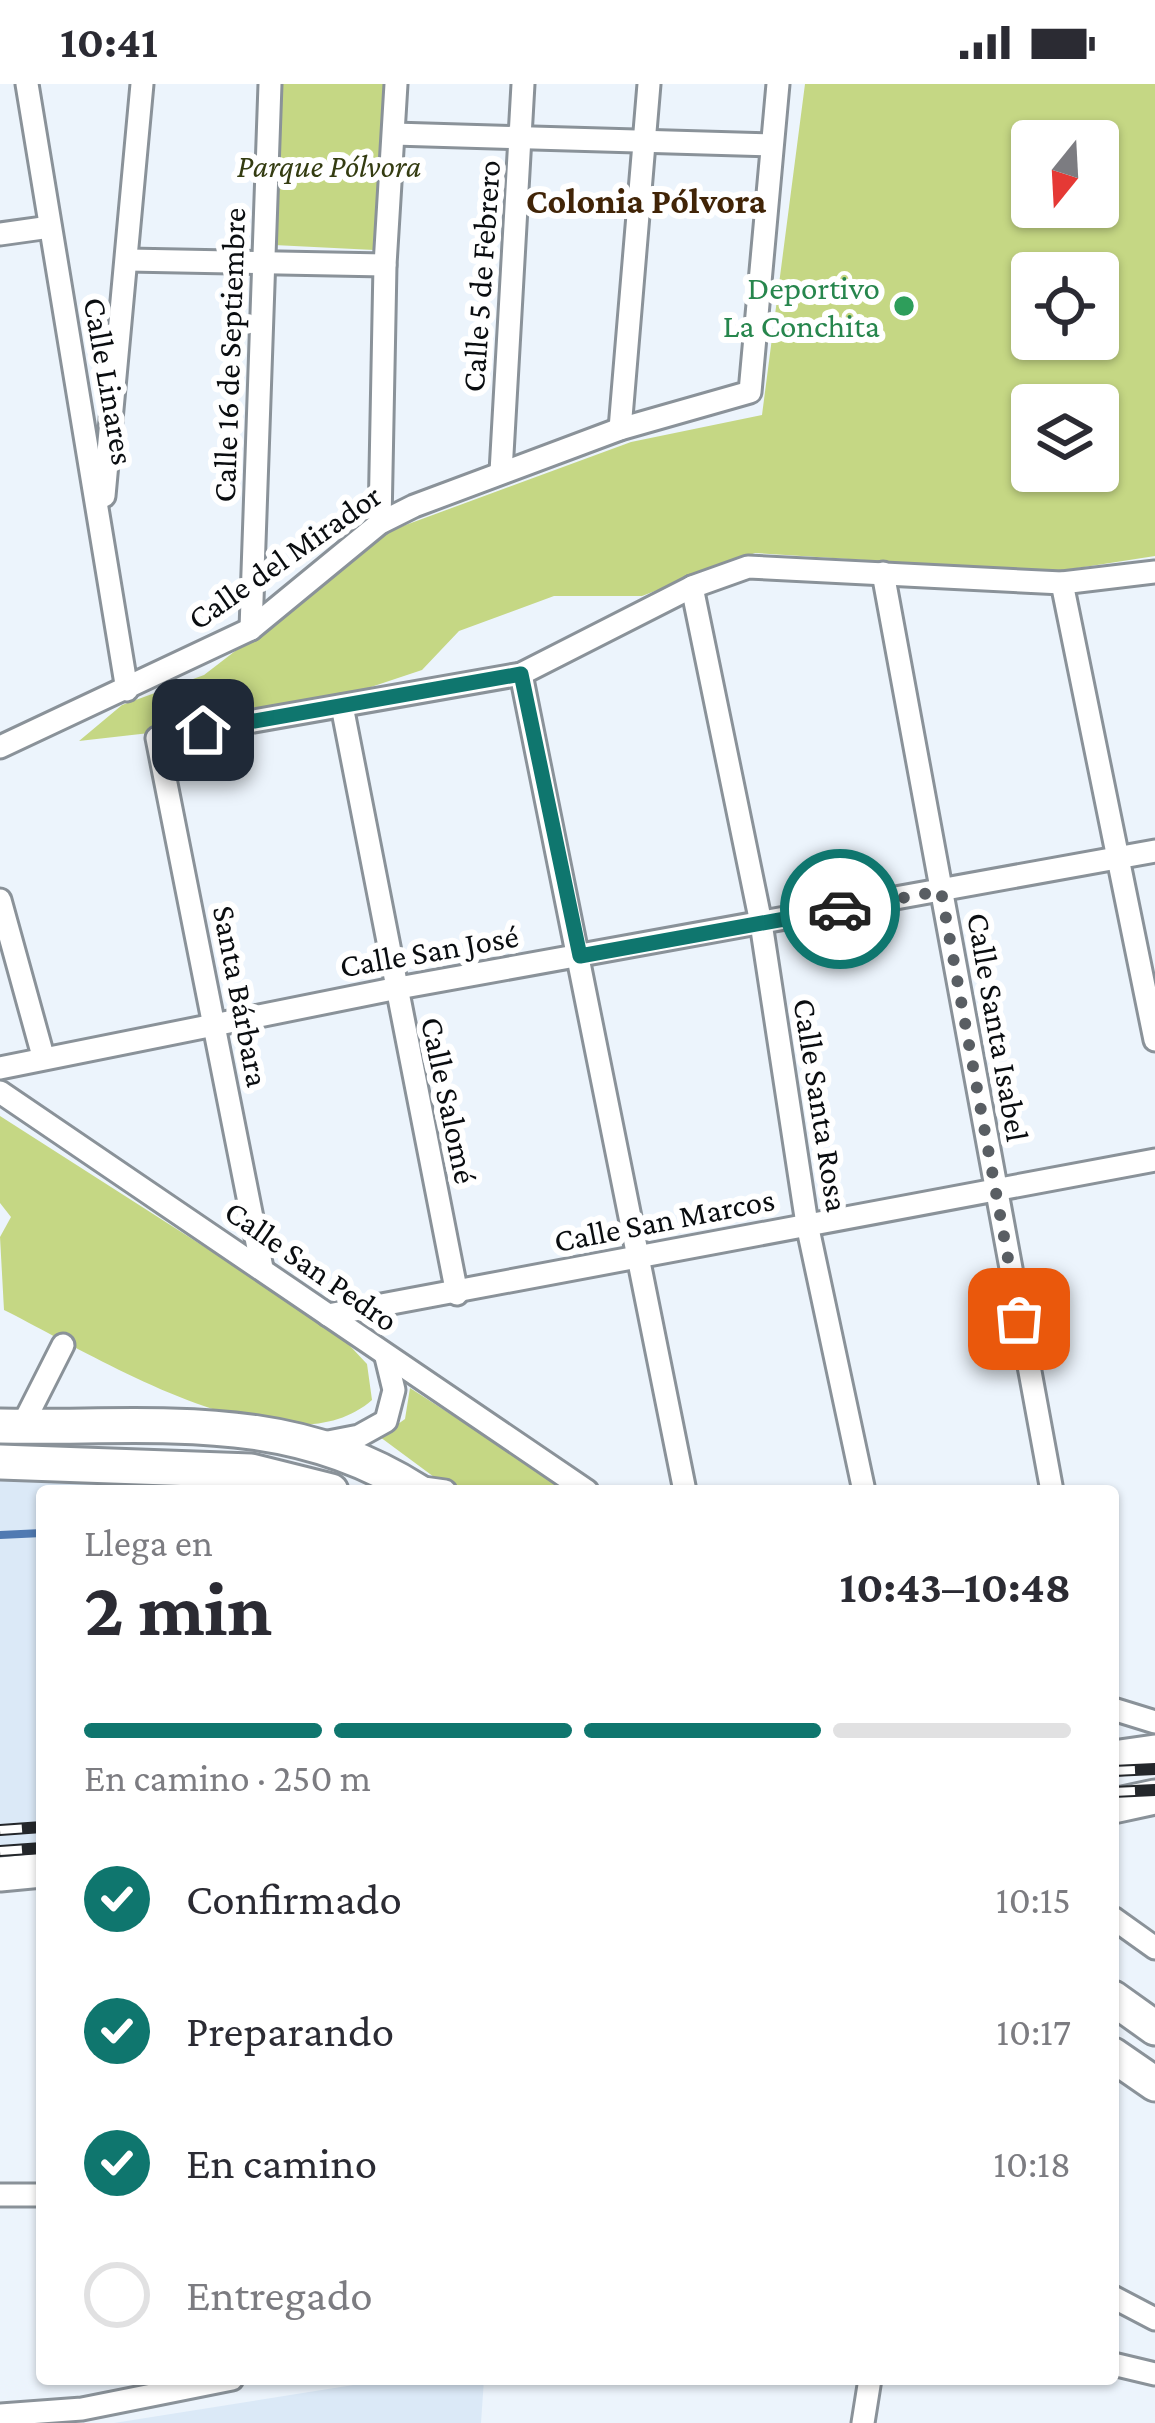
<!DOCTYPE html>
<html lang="es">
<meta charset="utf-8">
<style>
body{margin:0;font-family:"Crimson Pro",serif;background:#f2f2f3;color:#2b2b33;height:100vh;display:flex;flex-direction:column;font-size:45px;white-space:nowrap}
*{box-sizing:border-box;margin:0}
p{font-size:39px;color:#7c7c81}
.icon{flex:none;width:66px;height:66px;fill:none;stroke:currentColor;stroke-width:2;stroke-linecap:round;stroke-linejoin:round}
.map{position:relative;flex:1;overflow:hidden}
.details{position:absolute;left:36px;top:1401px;width:1083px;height:900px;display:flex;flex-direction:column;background:#fff;border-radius:12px;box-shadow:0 3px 9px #0004}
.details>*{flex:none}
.needle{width:78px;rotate:198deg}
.buttons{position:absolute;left:1011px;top:36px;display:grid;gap:24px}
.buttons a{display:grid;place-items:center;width:108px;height:108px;border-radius:12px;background:#fff;box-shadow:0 3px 9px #0004;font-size:60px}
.pin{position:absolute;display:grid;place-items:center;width:102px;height:102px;color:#fff;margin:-51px;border-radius:24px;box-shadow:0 6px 18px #0006}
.courier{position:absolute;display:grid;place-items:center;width:120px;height:120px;margin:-60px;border:9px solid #0f766e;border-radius:50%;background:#fff;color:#222;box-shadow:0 3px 15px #0007}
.summary em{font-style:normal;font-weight:700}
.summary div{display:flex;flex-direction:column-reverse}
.summary{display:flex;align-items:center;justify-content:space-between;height:204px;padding:0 48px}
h1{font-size:78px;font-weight:700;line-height:90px}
.bar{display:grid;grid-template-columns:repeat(4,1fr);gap:18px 12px;align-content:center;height:144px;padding:0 48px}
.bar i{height:15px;border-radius:9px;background:#e1e1e2}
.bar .on{background:#0f766e}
.bar p{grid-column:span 4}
ol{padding:0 48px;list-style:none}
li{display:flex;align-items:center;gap:36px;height:132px}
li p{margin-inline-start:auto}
li .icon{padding:12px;border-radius:50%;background:#0f766e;color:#fff;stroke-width:4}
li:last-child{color:#7c7c81}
li i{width:66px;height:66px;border:6px solid #e1e1e2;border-radius:50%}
.status{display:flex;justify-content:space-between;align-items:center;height:84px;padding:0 60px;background:#fff;direction:ltr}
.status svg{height:33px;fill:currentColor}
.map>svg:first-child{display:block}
.built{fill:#dbe9f7}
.green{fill:#c5d784;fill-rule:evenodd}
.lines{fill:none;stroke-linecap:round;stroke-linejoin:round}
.stream{stroke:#507ab2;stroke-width:8}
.street-casing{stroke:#8a9299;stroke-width:27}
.secondary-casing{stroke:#8a9299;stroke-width:39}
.street{stroke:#fff;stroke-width:21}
.secondary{stroke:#fff;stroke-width:33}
.rail-casing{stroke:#24272b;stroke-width:12}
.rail{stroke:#fff;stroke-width:8;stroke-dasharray:22;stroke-linecap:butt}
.done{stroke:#595e63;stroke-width:12;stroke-dasharray:0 21.6}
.route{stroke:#0f766e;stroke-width:15}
.leisure-dot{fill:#2e9e5b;stroke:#fff;stroke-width:4.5}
.labels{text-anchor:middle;stroke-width:12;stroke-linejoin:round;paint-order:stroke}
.park-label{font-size:33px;font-style:italic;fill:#343c11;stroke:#fff}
.street-label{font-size:33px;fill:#0a0d10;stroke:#fff}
.leisure-label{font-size:33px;fill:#27864d;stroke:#fff;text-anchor:end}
.neighbourhood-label{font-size:36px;font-weight:bold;fill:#412407;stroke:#fff}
</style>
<div class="status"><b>10:41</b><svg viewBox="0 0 49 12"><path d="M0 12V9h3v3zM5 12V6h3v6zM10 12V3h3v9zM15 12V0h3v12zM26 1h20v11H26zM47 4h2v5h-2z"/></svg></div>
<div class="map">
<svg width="1155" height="2339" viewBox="0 0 1155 2339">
<rect width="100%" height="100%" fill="#ecf4fc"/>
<g class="built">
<path d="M 0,1390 L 305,1407 L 42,1407 L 42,1771 L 0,1772 Z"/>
<path d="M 391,2295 L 484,2295 L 481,2339 L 114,2339 Z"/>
</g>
<g class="green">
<path d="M 282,0 L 386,0 L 374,166 L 274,161 Z"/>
<path d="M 805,0 L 1155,0 L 1155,472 L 1052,488 L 755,469 L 642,512 L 554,512 L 459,547 L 422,586 L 350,610 L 167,647 L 79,657 L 122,621 L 204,591 L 392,446 L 631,358 L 762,331 ZM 1032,57 L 1098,57 L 1098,123 L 1032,123 ZM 1032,189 L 1098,189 L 1098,255 L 1032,255 ZM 1032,321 L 1098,321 L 1098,387 L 1032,387 Z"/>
<path d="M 0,1032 L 336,1247 L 367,1280 L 372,1316 C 284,1393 93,1270 4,1226 L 0,1153 L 11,1133 L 0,1119 Z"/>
<path d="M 410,1304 L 570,1407 L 453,1407 L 380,1353 L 405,1335 Z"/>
</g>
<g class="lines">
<path class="stream" d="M 0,1451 L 42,1449"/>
<g class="street-casing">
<g id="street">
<path d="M 27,0 L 127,606"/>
<path d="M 394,50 L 771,61"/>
<path d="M 0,150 L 50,143"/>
<path d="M 128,176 L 385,181"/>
<path d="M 620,345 L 649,0"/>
<path d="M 501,388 L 523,0"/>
<path d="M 104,412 L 142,0"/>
<path d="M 380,439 L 385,181 L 396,0"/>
<path d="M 883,489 L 1052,1407"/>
<path d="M 1062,499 L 1155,956"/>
<path d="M 692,503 L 761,839 L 807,1140 L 864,1407"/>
<path d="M 251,545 L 270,0"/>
<path d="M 521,590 L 685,1407"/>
<path d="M 342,622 L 457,1210"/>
<path d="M 0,663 L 251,545 L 380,439 L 414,422 L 620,345 L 750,308 L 778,0"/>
<path d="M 0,816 L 43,972"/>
<path d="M 0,984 L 393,905 L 1155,767"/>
<path d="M 0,1008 L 587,1407"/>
<path d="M 262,1184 L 157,654 L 521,590 L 692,503 L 748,483 L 1062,499 L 1155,488"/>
<path d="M 328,1231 L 1155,1076"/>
<path d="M 22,1342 L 63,1261"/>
<path d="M 323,1359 L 359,1352 L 386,1337 L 394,1306 L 386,1273"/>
<path d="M 409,1402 L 445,1407"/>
<path d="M 1113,1625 L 1155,1638"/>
<path d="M 1113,1834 L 1155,1864"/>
<path d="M 0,2111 L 42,2111"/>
<path d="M 1113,2213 L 1155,2235"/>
<path d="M 1113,2280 L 1155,2290"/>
<path d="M 0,2331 L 82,2325 L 232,2295"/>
<path d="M 863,2339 L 870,2295"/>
</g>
</g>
<g class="secondary-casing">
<g id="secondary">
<path d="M 0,1342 C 149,1345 286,1323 417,1407"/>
<path d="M 0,1378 L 251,1387 L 331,1407"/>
<path d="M 1113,1674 L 1155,1668"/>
<path d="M 1113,1722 L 1155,1713"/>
<path d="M 0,1790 L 42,1786"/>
<path d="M 1113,1914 L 1155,1944"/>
<path d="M 1113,1971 L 1155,2000"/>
</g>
</g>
<use href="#street" class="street"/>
<use href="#secondary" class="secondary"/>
<g class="rail-casing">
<g id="rail">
<path d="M 1113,1687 L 1155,1685"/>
<path d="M 1113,1708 L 1155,1706"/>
<path d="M 0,1746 L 42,1743"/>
<path d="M 0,1767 L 42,1764"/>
</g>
</g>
<use href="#rail" class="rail"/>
</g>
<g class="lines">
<path class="done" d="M 840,825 L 941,807 L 1019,1235"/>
<path class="route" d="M 203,646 L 521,590 L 580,872 L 840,825"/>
</g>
<circle class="leisure-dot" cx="904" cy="222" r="12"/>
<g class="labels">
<g class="park-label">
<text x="329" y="93">Parque Pólvora</text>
</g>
<g class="street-label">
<text transform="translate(480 192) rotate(-86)" y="12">Calle 5 de Febrero</text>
<text transform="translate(228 271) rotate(-88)" y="12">Calle 16 de Septiembre</text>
<text transform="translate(110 297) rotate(80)" y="12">Calle Linares</text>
<text transform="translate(284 472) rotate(-35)" y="12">Calle del Mirador</text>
<text transform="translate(429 866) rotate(-10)" y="12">Calle San José</text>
<text transform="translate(242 912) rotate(79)" y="12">Santa Bárbara</text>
<text transform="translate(999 943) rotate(80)" y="12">Calle Santa Isabel</text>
<text transform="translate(450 1016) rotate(78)" y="12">Calle Salomé</text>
<text transform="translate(822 1021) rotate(81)" y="12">Calle Santa Rosa</text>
<text transform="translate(664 1135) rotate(-11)" y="12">Calle San Marcos</text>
<text transform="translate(312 1181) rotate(35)" y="12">Calle San Pedro</text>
</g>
<g class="leisure-label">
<text x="880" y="215">Deportivo<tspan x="880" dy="38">La Conchita</tspan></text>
</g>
<g class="neighbourhood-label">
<text x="646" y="129">Colonia Pólvora</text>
</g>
</g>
</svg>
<div class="buttons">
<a><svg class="needle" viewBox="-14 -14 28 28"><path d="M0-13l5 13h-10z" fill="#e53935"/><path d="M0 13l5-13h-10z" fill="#7c7c81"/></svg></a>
<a><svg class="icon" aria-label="locate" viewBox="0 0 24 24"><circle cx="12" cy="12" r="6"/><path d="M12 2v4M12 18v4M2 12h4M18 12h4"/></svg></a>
<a><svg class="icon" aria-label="layers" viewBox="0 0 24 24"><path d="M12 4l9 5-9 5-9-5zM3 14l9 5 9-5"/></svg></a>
</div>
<div class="pin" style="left:1019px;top:1235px;background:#ea580c"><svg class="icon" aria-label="bag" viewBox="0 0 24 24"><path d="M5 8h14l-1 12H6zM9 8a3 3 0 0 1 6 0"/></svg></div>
<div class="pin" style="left:203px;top:646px;background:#1f2937"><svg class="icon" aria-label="home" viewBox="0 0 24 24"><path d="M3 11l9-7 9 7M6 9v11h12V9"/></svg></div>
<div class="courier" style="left:840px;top:825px"><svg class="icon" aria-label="car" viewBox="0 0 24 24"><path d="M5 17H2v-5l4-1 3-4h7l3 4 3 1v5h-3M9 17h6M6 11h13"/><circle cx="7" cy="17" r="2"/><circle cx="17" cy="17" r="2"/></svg></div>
<section class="details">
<div class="summary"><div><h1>2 min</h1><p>Llega en</p></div><em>10:43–10:48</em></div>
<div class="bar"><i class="on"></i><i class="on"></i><i class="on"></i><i></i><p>En camino · 250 m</p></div>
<ol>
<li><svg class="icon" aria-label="check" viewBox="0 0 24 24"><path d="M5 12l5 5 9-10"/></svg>Confirmado<p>10:15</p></li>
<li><svg class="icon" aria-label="check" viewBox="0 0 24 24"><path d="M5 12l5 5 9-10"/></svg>Preparando<p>10:17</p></li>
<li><svg class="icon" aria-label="check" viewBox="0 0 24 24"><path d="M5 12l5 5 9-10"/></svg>En camino<p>10:18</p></li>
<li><i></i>Entregado</li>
</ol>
</section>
</div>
